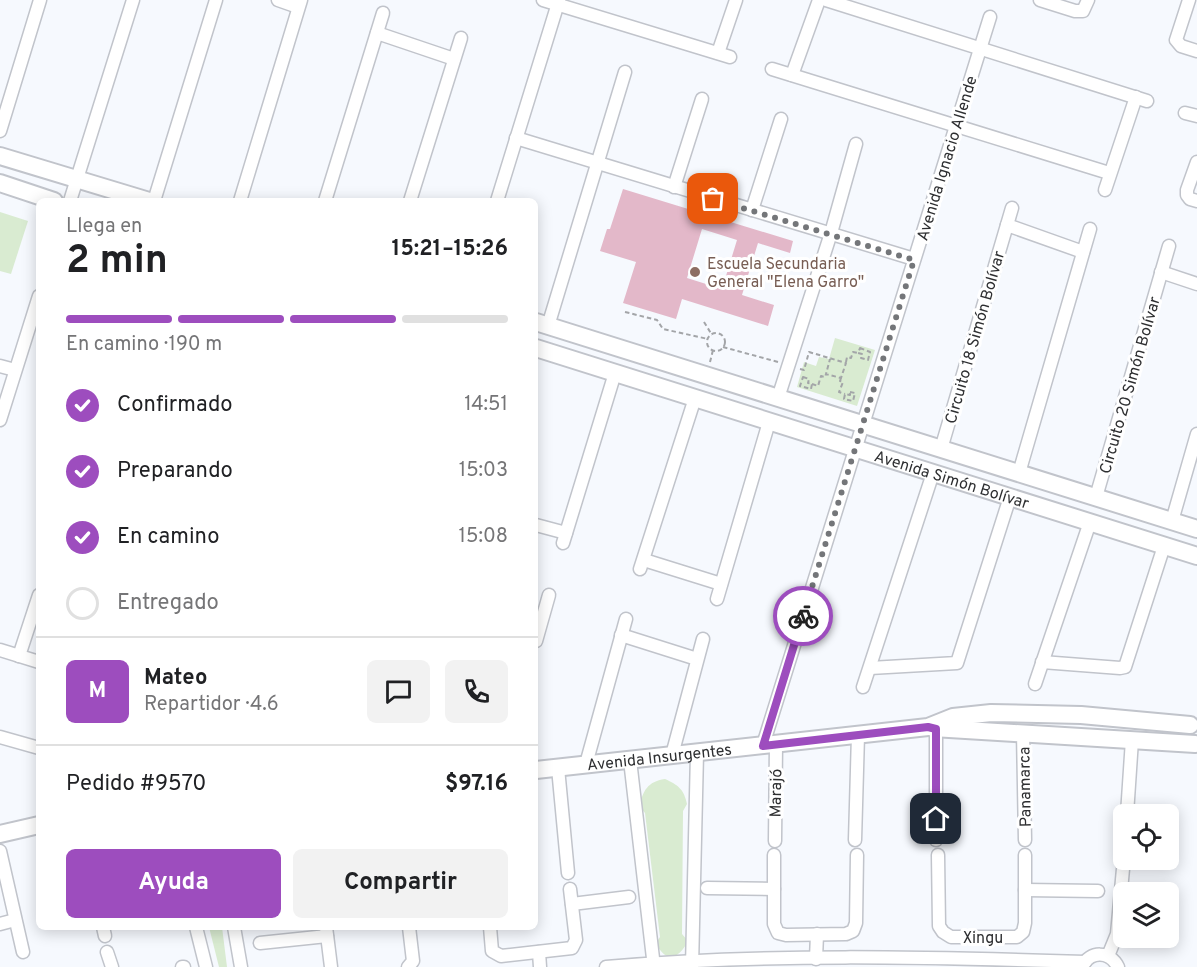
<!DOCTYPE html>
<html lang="es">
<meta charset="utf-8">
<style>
body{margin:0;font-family:Overpass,sans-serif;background:#f2f2f2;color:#202124;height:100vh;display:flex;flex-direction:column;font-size:22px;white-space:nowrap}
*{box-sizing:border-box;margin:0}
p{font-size:20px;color:#757577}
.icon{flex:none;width:33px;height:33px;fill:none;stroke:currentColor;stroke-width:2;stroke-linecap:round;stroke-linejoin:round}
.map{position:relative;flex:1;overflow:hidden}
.side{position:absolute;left:36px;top:198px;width:502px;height:732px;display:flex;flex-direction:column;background:#fff;border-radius:9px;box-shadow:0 3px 15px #0003}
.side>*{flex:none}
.controls{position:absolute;left:1113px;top:804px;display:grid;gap:12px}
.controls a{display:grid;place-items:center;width:66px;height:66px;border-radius:9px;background:#fff;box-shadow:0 3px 15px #0003;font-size:30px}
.pin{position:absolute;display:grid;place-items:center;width:51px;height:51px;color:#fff;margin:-26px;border-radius:12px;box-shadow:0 3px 9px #0006}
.courier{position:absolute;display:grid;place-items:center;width:60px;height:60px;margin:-30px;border:4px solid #9d4dbe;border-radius:50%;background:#fff;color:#222;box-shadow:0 2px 8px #0007}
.overview em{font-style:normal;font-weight:700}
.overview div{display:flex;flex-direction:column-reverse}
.overview{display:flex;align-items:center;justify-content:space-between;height:102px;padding:0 30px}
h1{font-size:39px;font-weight:700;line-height:45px}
.bar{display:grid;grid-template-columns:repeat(4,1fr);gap:9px 6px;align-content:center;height:72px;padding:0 30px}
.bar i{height:8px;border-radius:4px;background:#e0e0e0}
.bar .selected{background:#9d4dbe}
.bar p{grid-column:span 4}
.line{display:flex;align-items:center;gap:15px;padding:0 30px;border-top:2px solid #e0e0e0}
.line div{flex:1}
.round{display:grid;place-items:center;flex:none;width:63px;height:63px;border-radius:9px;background:#f2f2f2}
ol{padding:0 30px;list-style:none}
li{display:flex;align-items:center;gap:18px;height:66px}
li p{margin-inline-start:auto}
li .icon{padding:6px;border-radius:50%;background:#9d4dbe;color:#fff;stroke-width:4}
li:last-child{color:#757577}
li i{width:33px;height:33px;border:3px solid #e0e0e0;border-radius:50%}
.action{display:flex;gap:12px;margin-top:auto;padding:12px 30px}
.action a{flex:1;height:69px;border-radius:9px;background:#9d4dbe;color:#fff;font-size:24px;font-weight:700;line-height:69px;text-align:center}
.action a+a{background:#f2f2f2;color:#202124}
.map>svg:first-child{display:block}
.green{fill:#d9ebd1}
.building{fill:#e3b8c9;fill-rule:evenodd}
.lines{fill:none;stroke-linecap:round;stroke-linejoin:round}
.street-casing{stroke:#c1c4cb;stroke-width:15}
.secondary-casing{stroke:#c1c4cb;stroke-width:20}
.path{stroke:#a3a5a8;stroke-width:2;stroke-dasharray:4.5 3;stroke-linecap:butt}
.street{stroke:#fff;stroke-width:12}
.secondary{stroke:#fff;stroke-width:16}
.done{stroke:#747679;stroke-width:6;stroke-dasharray:0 10.8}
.route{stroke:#9d4dbe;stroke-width:8}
.education-dot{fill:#8d6e63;stroke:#fff;stroke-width:2}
.labels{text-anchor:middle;stroke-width:6;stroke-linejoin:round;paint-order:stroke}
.street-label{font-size:16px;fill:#2e2f31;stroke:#fff}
.education-label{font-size:16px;fill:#785e54;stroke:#fff;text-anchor:start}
</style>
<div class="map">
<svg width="1197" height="967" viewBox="0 0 1197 967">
<rect width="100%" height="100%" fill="#f6f9fe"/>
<g class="green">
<path d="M 0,212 L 28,221 L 11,274 L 0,271 Z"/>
<path d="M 835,338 L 875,350 L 857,406 L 797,387 L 804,362 L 816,366 L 819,357 L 829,359 Z"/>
<path d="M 665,779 C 678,785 684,789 687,804 L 683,811 L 682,934 L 688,941 C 679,959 666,964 656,943 L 660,937 L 645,813 L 639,806 C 644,790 647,782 665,779 Z"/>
<path d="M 209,927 L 222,927 L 227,967 L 219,967 Z"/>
</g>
<path class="building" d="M 623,189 L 793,241 L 790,253 L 758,243 L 742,295 L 774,305 L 768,326 L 682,299 L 676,319 L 623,303 L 636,262 L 600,251 L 607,229 L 610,229 ZM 702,229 L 737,240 L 722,289 L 687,278 Z"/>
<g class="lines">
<g class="street-casing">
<g id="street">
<path d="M 278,0 L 298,7"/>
<path d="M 543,0 L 730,57"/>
<path d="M 826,0 L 1147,101"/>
<path d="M 1040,0 L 1075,11 L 1083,11 L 1088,0"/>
<path d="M 1189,0 L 1176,40 L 1181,46 L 1197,51"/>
<path d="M 377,33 L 454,59"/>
<path d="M 718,53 L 736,0"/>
<path d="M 772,69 L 1109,173"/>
<path d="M 792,75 L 819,0"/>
<path d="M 1185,113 L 1197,116"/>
<path d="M 0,131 L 40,0"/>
<path d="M 516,138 L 914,259"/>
<path d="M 1197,162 L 1187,190 L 1187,195 L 1190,199 L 1197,201"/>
<path d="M 674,187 L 702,99"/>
<path d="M 1105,190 L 1136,97"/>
<path d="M 70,201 L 133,0"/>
<path d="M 154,201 L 216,0"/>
<path d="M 240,201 L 301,0"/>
<path d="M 325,201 L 383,13"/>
<path d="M 410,201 L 461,38"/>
<path d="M 497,201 L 559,0"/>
<path d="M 752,210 L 781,119"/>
<path d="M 1007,225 L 1083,252"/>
<path d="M 1161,272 L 1197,284"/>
<path d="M 548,326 L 625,72"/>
<path d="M 0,366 L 15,370"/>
<path d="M 778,398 L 831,233 L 856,144"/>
<path d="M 0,420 L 39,296"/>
<path d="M 941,449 L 1012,208"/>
<path d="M 1019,473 L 1090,229"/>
<path d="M 1096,497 L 1169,246"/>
<path d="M 1172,521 L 1197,434"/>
<path d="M 536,525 L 566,533"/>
<path d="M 563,543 L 615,373"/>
<path d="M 644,560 L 721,584"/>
<path d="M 640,569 L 695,398"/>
<path d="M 717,599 L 769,422"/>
<path d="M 621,635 L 697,659"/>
<path d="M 536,641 L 549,595"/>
<path d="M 0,650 L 39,662"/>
<path d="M 19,656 L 39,595"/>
<path d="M 1042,662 L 1120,668 L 1125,667 L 1164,546"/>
<path d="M 870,668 L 957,663 L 1010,497"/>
<path d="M 1035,684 L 1090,522"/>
<path d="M 863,687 L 933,473"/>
<path d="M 936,724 L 936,840"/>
<path d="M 1023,733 L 1025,840"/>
<path d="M 0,737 L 39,748"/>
<path d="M 763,745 L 990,17"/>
<path d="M 672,755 L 703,639"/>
<path d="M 630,760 L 654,967"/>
<path d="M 586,764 L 626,619"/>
<path d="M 558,768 L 568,873"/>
<path d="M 1127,814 L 1132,740"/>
<path d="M 855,840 L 858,735"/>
<path d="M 775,841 L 776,744"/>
<path d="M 0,851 L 23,952"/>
<path d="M 774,855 L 774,924 L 778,933 L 786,935 L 846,934 L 853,931 L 856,923 L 857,855"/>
<path d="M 938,855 L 939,926 L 943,932 L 951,937 L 1017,937 L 1023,932 L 1025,923 L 1025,855"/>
<path d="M 707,888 L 774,889"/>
<path d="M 1025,890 L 1098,891"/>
<path d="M 572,904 L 629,897"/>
<path d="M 0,924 L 15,920"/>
<path d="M 103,927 L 105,936"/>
<path d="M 196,927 L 206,967"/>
<path d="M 234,927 L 241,967"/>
<path d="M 326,927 L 331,967"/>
<path d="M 490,927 L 492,951 L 501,956 L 572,948 L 576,940 L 570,889"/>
<path d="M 260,943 L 327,936"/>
<path d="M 107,952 L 112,967"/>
<path d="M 539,952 L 540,967"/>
<path d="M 1108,956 L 1117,934 L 1124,858"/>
<path d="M 816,959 L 817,934"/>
<path d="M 182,967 L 184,967"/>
<path d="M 408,967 L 413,961 L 409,927"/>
<path d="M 606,967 C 765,953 926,957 1085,962"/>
<path d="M 692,967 L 697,753"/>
<path d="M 1082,967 C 1090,950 1110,951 1118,967"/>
</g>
</g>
<g class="secondary-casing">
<g id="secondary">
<path d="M 0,156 L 149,201"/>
<path d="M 0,183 L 54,201"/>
<path d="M 536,322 L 1197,529"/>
<path id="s1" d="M 536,348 L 1197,556"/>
<path d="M 933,728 L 1195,744"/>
<path id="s2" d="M 536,770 L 928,727 L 953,717 L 991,713 L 1081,715 L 1190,725"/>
<path d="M 0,834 L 39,825"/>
</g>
</g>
<g class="path">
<path d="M 625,312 L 657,320 L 663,329 L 708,339"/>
<path d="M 704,322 L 712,335"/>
<circle cx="716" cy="342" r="9"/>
<path d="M 723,347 L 778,362"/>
<path d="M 860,348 L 870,352 L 868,360 L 861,358 L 862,354 L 858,353 Z"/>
<path d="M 710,362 L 713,350"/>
<path d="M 846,362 L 847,357 L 851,358 L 853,352 L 858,353"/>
<path d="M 800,369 L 804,370 L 809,352 L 846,363 L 841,378 L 826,374 L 830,359"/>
<path d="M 803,377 L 809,379 L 808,383 L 812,384 L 811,389 L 800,386 Z"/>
<path d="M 841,378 L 840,381 L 843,382 L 839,392 L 845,394"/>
<path d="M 812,384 L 818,386 L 821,376 L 825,377 L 826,374"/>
<path d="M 850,392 L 855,393 L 853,401 L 844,399 L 845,394 L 850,395 Z"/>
</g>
<use href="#street" class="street"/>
<use href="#secondary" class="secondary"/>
</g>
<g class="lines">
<path class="done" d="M 713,199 L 914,260 L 803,616"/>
<path class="route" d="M 803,616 L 763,746 L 928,727 L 936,729 L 936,819"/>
</g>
<circle class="education-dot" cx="695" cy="272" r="6"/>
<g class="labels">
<g class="street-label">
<text transform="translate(946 158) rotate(-73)" y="6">Avenida Ignacio Allende</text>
<text transform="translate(974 337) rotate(-74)" y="6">Circuito 18 Simón Bolívar</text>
<text transform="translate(1129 385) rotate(-74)" y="6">Circuito 20 Simón Bolívar</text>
<text dy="6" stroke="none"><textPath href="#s1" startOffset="436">Avenida Simón Bolívar</textPath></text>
<text dy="6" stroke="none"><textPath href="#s2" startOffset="124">Avenida Insurgentes</textPath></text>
<text transform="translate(1024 787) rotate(-91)" y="6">Panamarca</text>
<text transform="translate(775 793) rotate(-89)" y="6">Marajó</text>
<text x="983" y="943">Xingu</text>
</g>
<g class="education-label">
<text x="707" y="269">Escuela Secundaria<tspan x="707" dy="18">General "Elena Garro"</tspan></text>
</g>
</g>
</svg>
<div class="controls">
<a><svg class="icon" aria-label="locate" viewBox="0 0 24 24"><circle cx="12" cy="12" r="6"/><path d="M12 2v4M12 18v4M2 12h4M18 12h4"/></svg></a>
<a><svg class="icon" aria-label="layers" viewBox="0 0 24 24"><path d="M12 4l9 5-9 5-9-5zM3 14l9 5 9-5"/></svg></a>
</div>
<div class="pin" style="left:713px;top:199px;background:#ea580c"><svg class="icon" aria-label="bag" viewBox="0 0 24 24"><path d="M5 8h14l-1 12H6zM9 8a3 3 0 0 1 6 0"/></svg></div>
<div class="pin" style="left:936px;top:819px;background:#1f2937"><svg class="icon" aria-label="home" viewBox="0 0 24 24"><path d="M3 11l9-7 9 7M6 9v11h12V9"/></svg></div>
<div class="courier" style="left:803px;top:616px"><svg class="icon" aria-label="bike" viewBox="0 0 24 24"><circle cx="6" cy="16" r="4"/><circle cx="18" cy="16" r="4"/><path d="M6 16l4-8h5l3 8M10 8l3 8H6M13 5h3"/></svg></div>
<section class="side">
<div class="overview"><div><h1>2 min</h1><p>Llega en</p></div><em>15:21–15:26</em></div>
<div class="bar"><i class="selected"></i><i class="selected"></i><i class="selected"></i><i></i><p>En camino · 190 m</p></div>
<ol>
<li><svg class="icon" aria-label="check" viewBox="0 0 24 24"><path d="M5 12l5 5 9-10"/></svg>Confirmado<p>14:51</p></li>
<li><svg class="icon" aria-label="check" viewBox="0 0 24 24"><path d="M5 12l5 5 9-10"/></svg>Preparando<p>15:03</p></li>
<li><svg class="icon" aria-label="check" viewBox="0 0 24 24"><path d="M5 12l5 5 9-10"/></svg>En camino<p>15:08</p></li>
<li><i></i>Entregado</li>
</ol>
<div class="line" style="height:108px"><b class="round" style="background:#9d4dbe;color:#fff">M</b><div><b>Mateo</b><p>Repartidor · 4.6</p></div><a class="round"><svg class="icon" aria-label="chat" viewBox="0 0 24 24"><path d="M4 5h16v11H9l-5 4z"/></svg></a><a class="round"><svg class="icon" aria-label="phone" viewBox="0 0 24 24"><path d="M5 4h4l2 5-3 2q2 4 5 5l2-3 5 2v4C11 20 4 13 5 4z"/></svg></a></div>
<div class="line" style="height:78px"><div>Pedido #9570</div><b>$97.16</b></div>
<div class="action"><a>Ayuda</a><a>Compartir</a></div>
</section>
</div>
